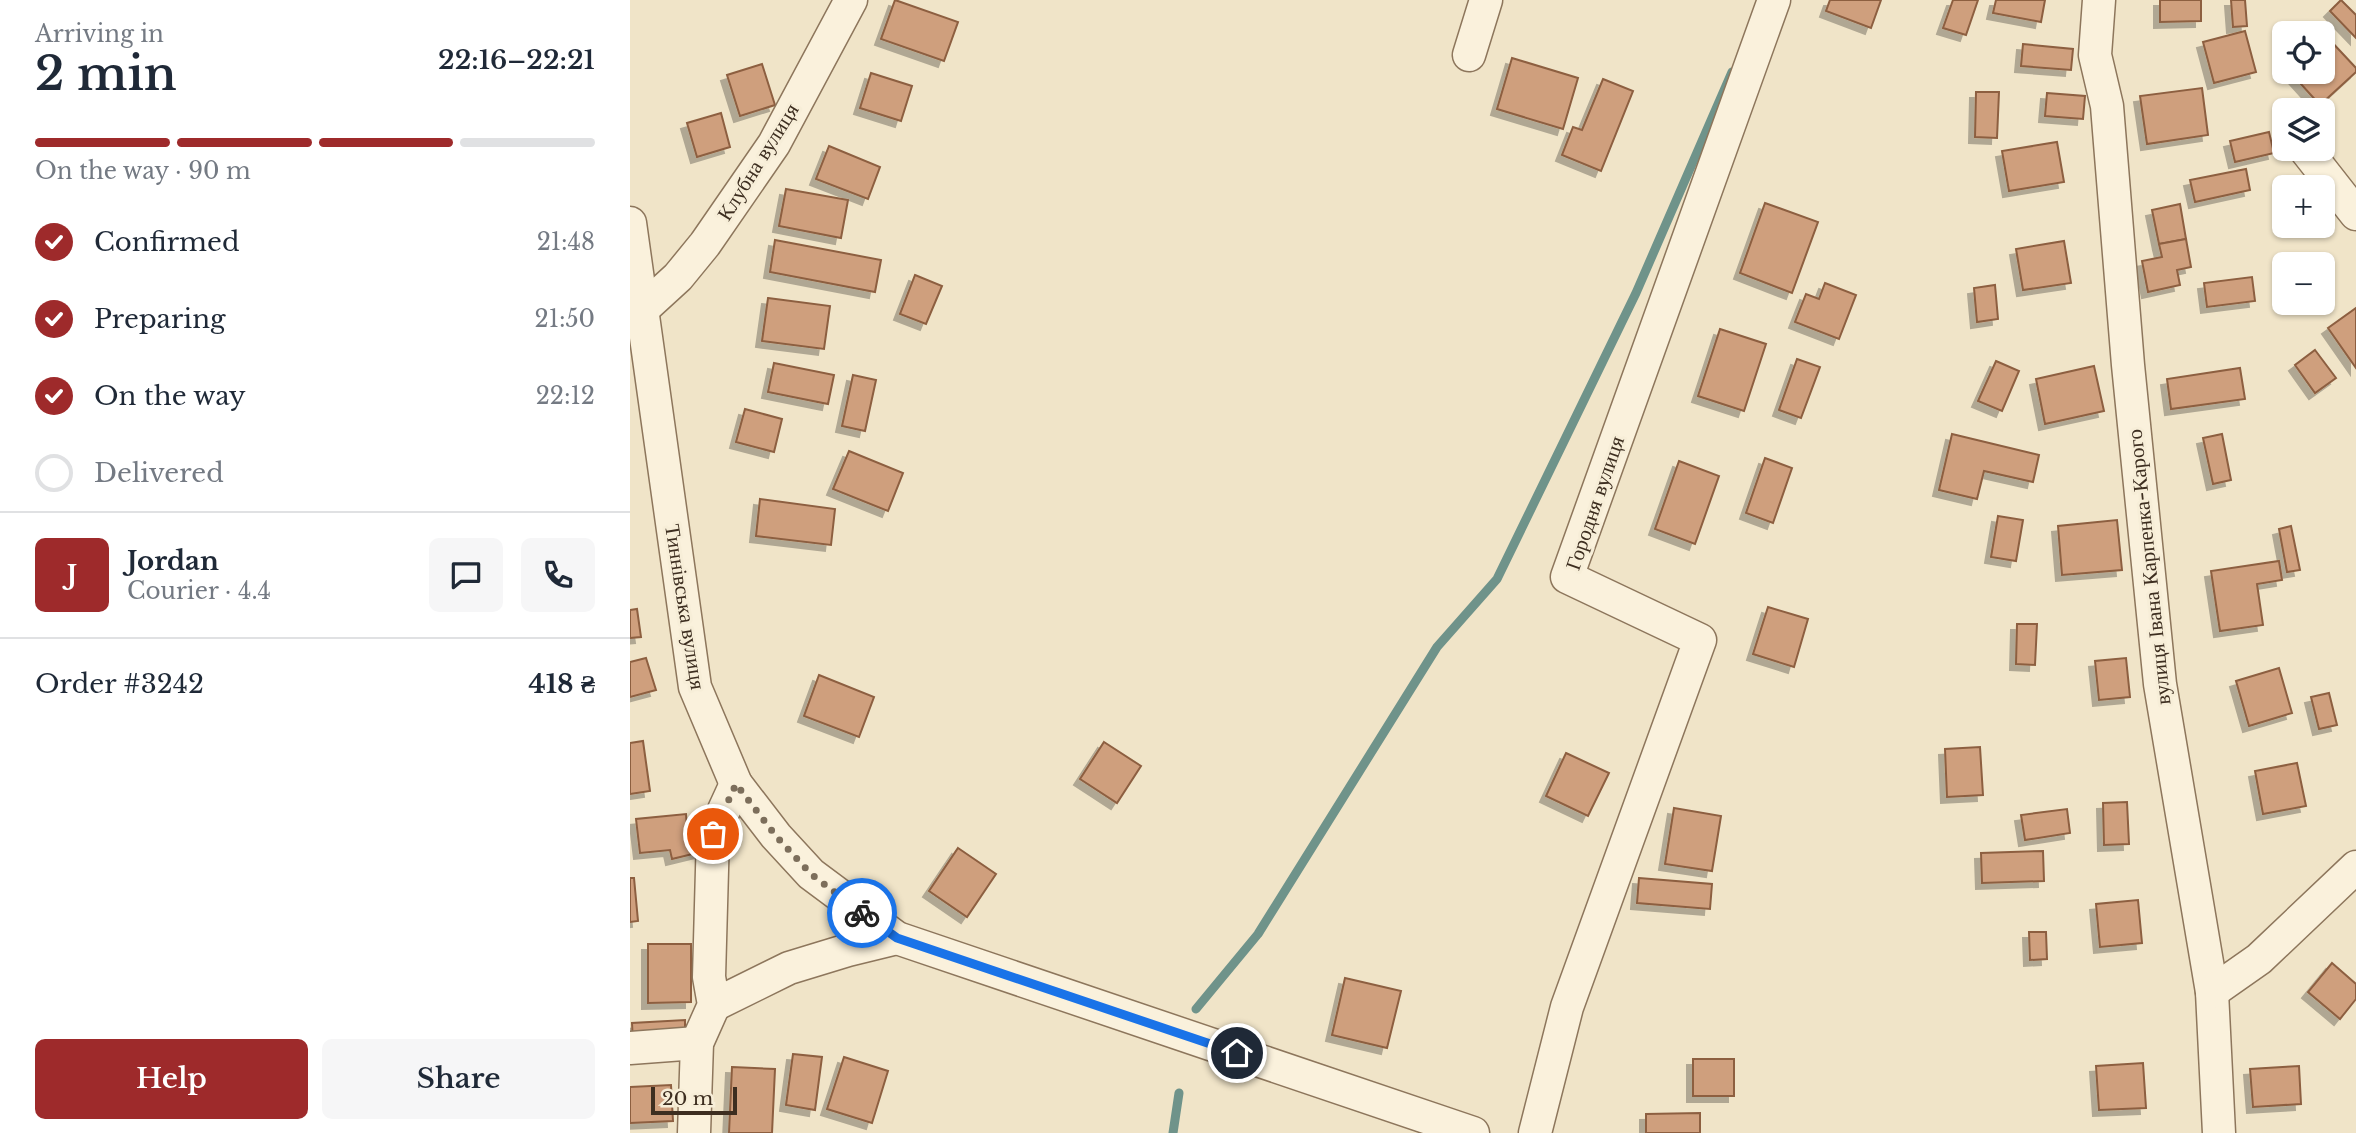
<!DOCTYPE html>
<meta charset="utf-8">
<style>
body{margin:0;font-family:"Libre Baskerville",serif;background:#f6f6f7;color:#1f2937;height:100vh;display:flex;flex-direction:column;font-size:26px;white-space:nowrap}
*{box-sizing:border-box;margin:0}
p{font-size:23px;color:#747a83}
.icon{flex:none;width:38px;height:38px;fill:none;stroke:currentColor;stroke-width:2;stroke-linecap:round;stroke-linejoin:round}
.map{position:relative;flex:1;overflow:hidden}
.sheet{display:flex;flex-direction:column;background:#fff;width:630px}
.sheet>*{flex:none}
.controls{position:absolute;left:1642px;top:21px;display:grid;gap:14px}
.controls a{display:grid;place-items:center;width:63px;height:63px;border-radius:10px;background:#fff;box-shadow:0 2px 5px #0004;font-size:35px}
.scale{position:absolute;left:21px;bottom:18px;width:86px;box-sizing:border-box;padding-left:7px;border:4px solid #3d2e20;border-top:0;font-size:19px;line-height:24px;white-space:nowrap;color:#3d2e20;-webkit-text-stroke:5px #f7eed8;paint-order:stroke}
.pin{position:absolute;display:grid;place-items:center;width:60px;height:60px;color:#fff;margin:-30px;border:4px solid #fff;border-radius:50%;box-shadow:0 2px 7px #0007}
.courier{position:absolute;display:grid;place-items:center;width:70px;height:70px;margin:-35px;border:5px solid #1a73e8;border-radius:50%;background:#fff;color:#222;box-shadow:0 2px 9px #0007}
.summary em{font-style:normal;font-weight:600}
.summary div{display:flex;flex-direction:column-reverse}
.summary{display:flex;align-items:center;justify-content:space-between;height:119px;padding:0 35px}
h1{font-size:46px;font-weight:600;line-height:52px}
.bar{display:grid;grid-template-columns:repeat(4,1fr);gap:10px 7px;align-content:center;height:84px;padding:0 35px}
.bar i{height:9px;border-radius:5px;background:#e0e1e3}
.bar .on{background:#9e2a2b}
.bar p{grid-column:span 4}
.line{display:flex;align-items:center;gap:18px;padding:0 35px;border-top:2px solid #e0e1e3}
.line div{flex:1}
.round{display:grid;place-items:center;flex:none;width:74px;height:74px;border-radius:10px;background:#f6f6f7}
ol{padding:0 35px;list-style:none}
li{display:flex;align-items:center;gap:21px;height:77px}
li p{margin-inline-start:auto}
li .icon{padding:7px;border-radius:50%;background:#9e2a2b;color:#fff;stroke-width:4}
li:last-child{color:#747a83}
li i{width:38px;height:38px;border:4px solid #e0e1e3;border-radius:50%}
.action{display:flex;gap:14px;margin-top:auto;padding:14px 35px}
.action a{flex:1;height:80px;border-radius:10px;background:#9e2a2b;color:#fff;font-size:28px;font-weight:600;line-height:80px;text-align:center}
.action a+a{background:#f6f6f7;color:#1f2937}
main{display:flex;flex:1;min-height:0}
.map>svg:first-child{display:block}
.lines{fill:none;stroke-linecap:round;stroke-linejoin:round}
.stream{stroke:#6f938a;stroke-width:9}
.building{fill:#cf9f7d;stroke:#8d5f41;stroke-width:2;filter:url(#shadow)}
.street-casing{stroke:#8d765c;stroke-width:35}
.street{stroke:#faf1dc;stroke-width:32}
.done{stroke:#7c6e5b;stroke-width:7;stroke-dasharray:0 12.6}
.route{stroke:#1a73e8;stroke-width:9}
.labels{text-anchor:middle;stroke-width:6;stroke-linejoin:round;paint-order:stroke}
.street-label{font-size:21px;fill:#3d2e20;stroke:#f7eed8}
</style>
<main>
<section class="sheet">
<div class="summary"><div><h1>2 min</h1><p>Arriving in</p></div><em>22:16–22:21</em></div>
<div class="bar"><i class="on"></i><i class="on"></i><i class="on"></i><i></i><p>On the way · 90 m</p></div>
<ol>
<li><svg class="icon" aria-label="check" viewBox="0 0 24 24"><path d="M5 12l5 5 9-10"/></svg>Confirmed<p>21:48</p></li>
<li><svg class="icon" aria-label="check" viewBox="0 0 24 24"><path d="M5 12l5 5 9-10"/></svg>Preparing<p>21:50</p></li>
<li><svg class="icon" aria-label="check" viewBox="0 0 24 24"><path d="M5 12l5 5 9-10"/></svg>On the way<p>22:12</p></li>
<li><i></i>Delivered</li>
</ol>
<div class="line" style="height:126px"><b class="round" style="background:#9e2a2b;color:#fff">J</b><div><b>Jordan</b><p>Courier · 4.4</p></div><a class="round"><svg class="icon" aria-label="chat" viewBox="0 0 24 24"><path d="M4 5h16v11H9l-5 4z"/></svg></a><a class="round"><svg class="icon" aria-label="phone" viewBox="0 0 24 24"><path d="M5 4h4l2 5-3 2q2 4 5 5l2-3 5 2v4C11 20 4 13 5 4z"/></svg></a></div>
<div class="line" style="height:91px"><div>Order #3242</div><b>418 ₴</b></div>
<div class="action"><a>Help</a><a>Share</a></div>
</section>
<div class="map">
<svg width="1726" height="1133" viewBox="0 0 1726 1133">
<defs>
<filter id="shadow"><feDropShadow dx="-6" dy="6" stdDeviation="0" flood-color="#0004"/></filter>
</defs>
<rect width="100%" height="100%" fill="#f0e4c8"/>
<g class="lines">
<g class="stream">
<path d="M 566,1009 L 628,934 L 807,647 L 867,579 L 1006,293 L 1102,72"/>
<path d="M 543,1133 L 549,1093"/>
</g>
</g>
<g class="building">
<path d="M 265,0 L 328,22 L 314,61 L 251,39 Z"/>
<path d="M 1200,0 L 1251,0 L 1241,28 L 1196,11 Z"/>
<path d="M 1323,0 L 1348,0 L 1336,35 L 1313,28 Z"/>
<path d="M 1366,0 L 1415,0 L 1411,22 L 1363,13 Z"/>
<path d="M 1530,0 L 1571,0 L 1571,21 L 1530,22 Z"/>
<path d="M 1601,0 L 1615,0 L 1617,26 L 1603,27 Z"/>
<path d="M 1711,0 L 1726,15 L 1726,38 L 1700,11 Z"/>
<path d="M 1615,31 L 1626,72 L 1584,83 L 1573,42 Z"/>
<path d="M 1698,38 L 1726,68 L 1726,72 L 1690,105 L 1660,72 L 1692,72 L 1692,43 Z"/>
<path d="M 1393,44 L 1443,49 L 1441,70 L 1391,66 Z"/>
<path d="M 882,58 L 948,78 L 933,129 L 867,109 Z"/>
<path d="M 132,64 L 145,105 L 110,116 L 97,75 Z"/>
<path d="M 241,73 L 282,86 L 271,121 L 230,108 Z"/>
<path d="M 973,79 L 1003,91 L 971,171 L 932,155 L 943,127 L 952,130 Z"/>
<path d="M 1572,88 L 1578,135 L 1517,144 L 1510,96 Z"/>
<path d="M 1346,92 L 1369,92 L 1367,138 L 1345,137 Z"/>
<path d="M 1417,93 L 1455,96 L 1453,119 L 1415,116 Z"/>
<path d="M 91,113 L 100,147 L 67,157 L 57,123 Z"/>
<path d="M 1639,132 L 1644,153 L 1605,162 L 1600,141 Z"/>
<path d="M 1427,142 L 1434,182 L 1379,191 L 1372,151 Z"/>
<path d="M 199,146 L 250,167 L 238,199 L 186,179 Z"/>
<path d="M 1616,169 L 1620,190 L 1565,202 L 1560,180 Z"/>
<path d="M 156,189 L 218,200 L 211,238 L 149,226 Z"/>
<path d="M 1135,203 L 1188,222 L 1162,293 L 1110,273 Z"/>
<path d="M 1550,204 L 1556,239 L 1529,244 L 1522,210 Z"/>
<path d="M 1556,239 L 1561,267 L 1547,270 L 1550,285 L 1518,292 L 1512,261 L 1532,257 L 1529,244 Z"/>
<path d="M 145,240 L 251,260 L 245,292 L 140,272 Z"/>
<path d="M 1434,241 L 1441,283 L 1393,290 L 1386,249 Z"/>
<path d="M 285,275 L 312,286 L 296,324 L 270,314 Z"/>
<path d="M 1622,277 L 1625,301 L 1577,307 L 1574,283 Z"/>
<path d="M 1195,283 L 1226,295 L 1209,339 L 1165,322 L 1176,294 L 1189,299 Z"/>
<path d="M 1365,285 L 1368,319 L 1347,322 L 1344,288 Z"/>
<path d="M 138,298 L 200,306 L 194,349 L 132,341 Z"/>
<path d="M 1726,308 L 1726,368 L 1698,328 Z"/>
<path d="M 1090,329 L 1136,344 L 1114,411 L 1068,396 Z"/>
<path d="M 1685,350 L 1706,378 L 1685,393 L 1665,365 Z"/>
<path d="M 1167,359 L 1190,367 L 1171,418 L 1149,410 Z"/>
<path d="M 1366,361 L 1389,371 L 1372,411 L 1348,401 Z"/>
<path d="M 144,363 L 204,375 L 198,404 L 138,392 Z"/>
<path d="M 1464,366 L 1474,411 L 1415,424 L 1406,379 Z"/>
<path d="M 1610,368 L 1615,399 L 1541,409 L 1537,379 Z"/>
<path d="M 223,375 L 246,380 L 235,431 L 212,426 Z"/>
<path d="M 115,409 L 152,419 L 144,452 L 106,442 Z"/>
<path d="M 1322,434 L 1409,455 L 1403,482 L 1354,471 L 1347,499 L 1309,490 Z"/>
<path d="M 1592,434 L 1601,480 L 1583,484 L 1573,438 Z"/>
<path d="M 219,451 L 273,473 L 258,511 L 203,489 Z"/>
<path d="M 1135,458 L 1162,468 L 1143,523 L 1116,513 Z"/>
<path d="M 1049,461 L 1089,476 L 1065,544 L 1025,529 Z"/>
<path d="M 130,499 L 205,509 L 201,545 L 126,536 Z"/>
<path d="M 1368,516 L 1393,520 L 1386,561 L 1361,557 Z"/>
<path d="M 1487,520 L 1492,570 L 1432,575 L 1428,526 Z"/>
<path d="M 1661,526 L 1670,570 L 1657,572 L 1649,529 Z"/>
<path d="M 1649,561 L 1652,580 L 1627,584 L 1633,625 L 1590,631 L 1581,571 Z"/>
<path d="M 1138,607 L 1178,619 L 1164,667 L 1123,654 Z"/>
<path d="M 7,609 L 11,637 L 0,638 L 0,610 Z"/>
<path d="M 1387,624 L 1407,624 L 1405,665 L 1386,664 Z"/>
<path d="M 16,658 L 26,690 L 0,697 L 0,662 Z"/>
<path d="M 1496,658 L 1500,697 L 1469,700 L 1465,661 Z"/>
<path d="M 1649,668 L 1662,713 L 1619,726 L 1606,681 Z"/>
<path d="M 189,675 L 244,697 L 229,737 L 174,716 Z"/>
<path d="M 1699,693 L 1707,725 L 1689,729 L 1681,697 Z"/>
<path d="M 13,741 L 20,791 L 0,794 L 0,743 Z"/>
<path d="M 474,742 L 511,766 L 487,803 L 450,779 Z"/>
<path d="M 1350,747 L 1353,795 L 1317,797 L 1315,749 Z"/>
<path d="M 936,753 L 979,773 L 958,816 L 916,796 Z"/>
<path d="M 1667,763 L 1676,806 L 1633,814 L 1625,771 Z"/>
<path d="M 1497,802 L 1499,844 L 1474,845 L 1473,803 Z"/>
<path d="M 1044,808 L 1091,816 L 1082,871 L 1035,864 Z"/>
<path d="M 1437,809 L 1440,833 L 1395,840 L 1391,815 Z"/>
<path d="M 56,814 L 57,828 L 69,826 L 75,851 L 42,859 L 40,850 L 10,853 L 6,819 Z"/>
<path d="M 328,848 L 366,874 L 337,917 L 299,891 Z"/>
<path d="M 1413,851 L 1414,881 L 1352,883 L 1351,853 Z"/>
<path d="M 0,878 L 4,878 L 8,921 L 0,922 Z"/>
<path d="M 1009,878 L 1082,884 L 1080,909 L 1007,903 Z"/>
<path d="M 1508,900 L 1512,943 L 1470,947 L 1466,904 Z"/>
<path d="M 1399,932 L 1416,932 L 1417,959 L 1400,960 Z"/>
<path d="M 18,944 L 61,944 L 61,1002 L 18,1003 Z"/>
<path d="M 1702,963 L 1726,984 L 1726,999 L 1710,1019 L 1678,992 Z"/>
<path d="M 715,978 L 771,991 L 757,1048 L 702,1035 Z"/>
<path d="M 55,1020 L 55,1040 L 3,1043 L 2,1023 Z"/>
<path d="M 163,1054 L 192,1057 L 185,1110 L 156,1105 Z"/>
<path d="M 214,1057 L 258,1071 L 242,1123 L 197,1109 Z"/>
<rect x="1063" y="1059" width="41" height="37"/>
<path d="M 1513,1063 L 1516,1108 L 1469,1110 L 1466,1066 Z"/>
<path d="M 1669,1066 L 1671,1104 L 1623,1107 L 1620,1069 Z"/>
<path d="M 102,1067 L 145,1069 L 142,1133 L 99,1133 Z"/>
<path d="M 41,1085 L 43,1121 L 0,1123 L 0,1087 Z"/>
<path d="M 1070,1113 L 1070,1133 L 1016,1133 L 1016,1114 Z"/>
</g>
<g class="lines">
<g class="street-casing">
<g id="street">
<path d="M 1469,0 L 1465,55 L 1477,106 L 1498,365 L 1530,684 L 1582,992 L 1589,1133"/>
<path d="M 839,55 L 856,0"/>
<path d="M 1675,149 L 1726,214"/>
<path d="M 0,223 L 65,687 L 106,784 L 146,836 L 181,874 L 267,938 L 843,1133"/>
<path d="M 13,309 L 48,277 L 75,244 L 144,144 L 221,0"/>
<path d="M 1582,992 L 1629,959 L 1726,867"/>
<path d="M 84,1005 L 159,968 L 218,950 L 267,938"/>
<path d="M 0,1048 L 67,1043"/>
<path d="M 64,1133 L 67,1043 L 84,1005 L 79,977 L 83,834 L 106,784"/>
<path d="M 905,1133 L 937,1007 L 1070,640 L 937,577 L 1144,0"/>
</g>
</g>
<use href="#street" class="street"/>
</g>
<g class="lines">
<path class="done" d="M 83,834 L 106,784 L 146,836 L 181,874 L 232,913"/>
<path class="route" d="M 232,913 L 267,938 L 607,1053"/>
</g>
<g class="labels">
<g class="street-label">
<text transform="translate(128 162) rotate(-58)" y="7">Клубна вулиця</text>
<text transform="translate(965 503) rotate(-71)" y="7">Городня вулиця</text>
<text transform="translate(1519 567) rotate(-96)" y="7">вулиця Івана Карпенка-Карого</text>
<text transform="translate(55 607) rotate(81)" y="7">Тиннівська вулиця</text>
</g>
</g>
</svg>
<div class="controls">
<a><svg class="icon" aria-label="locate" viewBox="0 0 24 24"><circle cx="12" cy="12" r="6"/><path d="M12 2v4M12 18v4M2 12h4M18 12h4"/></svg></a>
<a><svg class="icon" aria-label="layers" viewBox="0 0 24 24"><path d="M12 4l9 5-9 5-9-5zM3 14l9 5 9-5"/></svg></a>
<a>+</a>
<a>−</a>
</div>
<div class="scale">20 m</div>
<div class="pin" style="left:83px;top:834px;background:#ea580c"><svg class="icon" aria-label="bag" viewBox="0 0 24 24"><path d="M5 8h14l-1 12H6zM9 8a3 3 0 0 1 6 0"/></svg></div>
<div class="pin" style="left:607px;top:1053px;background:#1f2937"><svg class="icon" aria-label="home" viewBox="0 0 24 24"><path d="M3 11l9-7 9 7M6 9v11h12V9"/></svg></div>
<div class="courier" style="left:232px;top:913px"><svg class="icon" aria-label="bike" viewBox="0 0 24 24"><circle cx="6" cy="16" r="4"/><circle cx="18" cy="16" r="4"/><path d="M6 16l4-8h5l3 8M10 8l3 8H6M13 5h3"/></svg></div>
</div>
</main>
